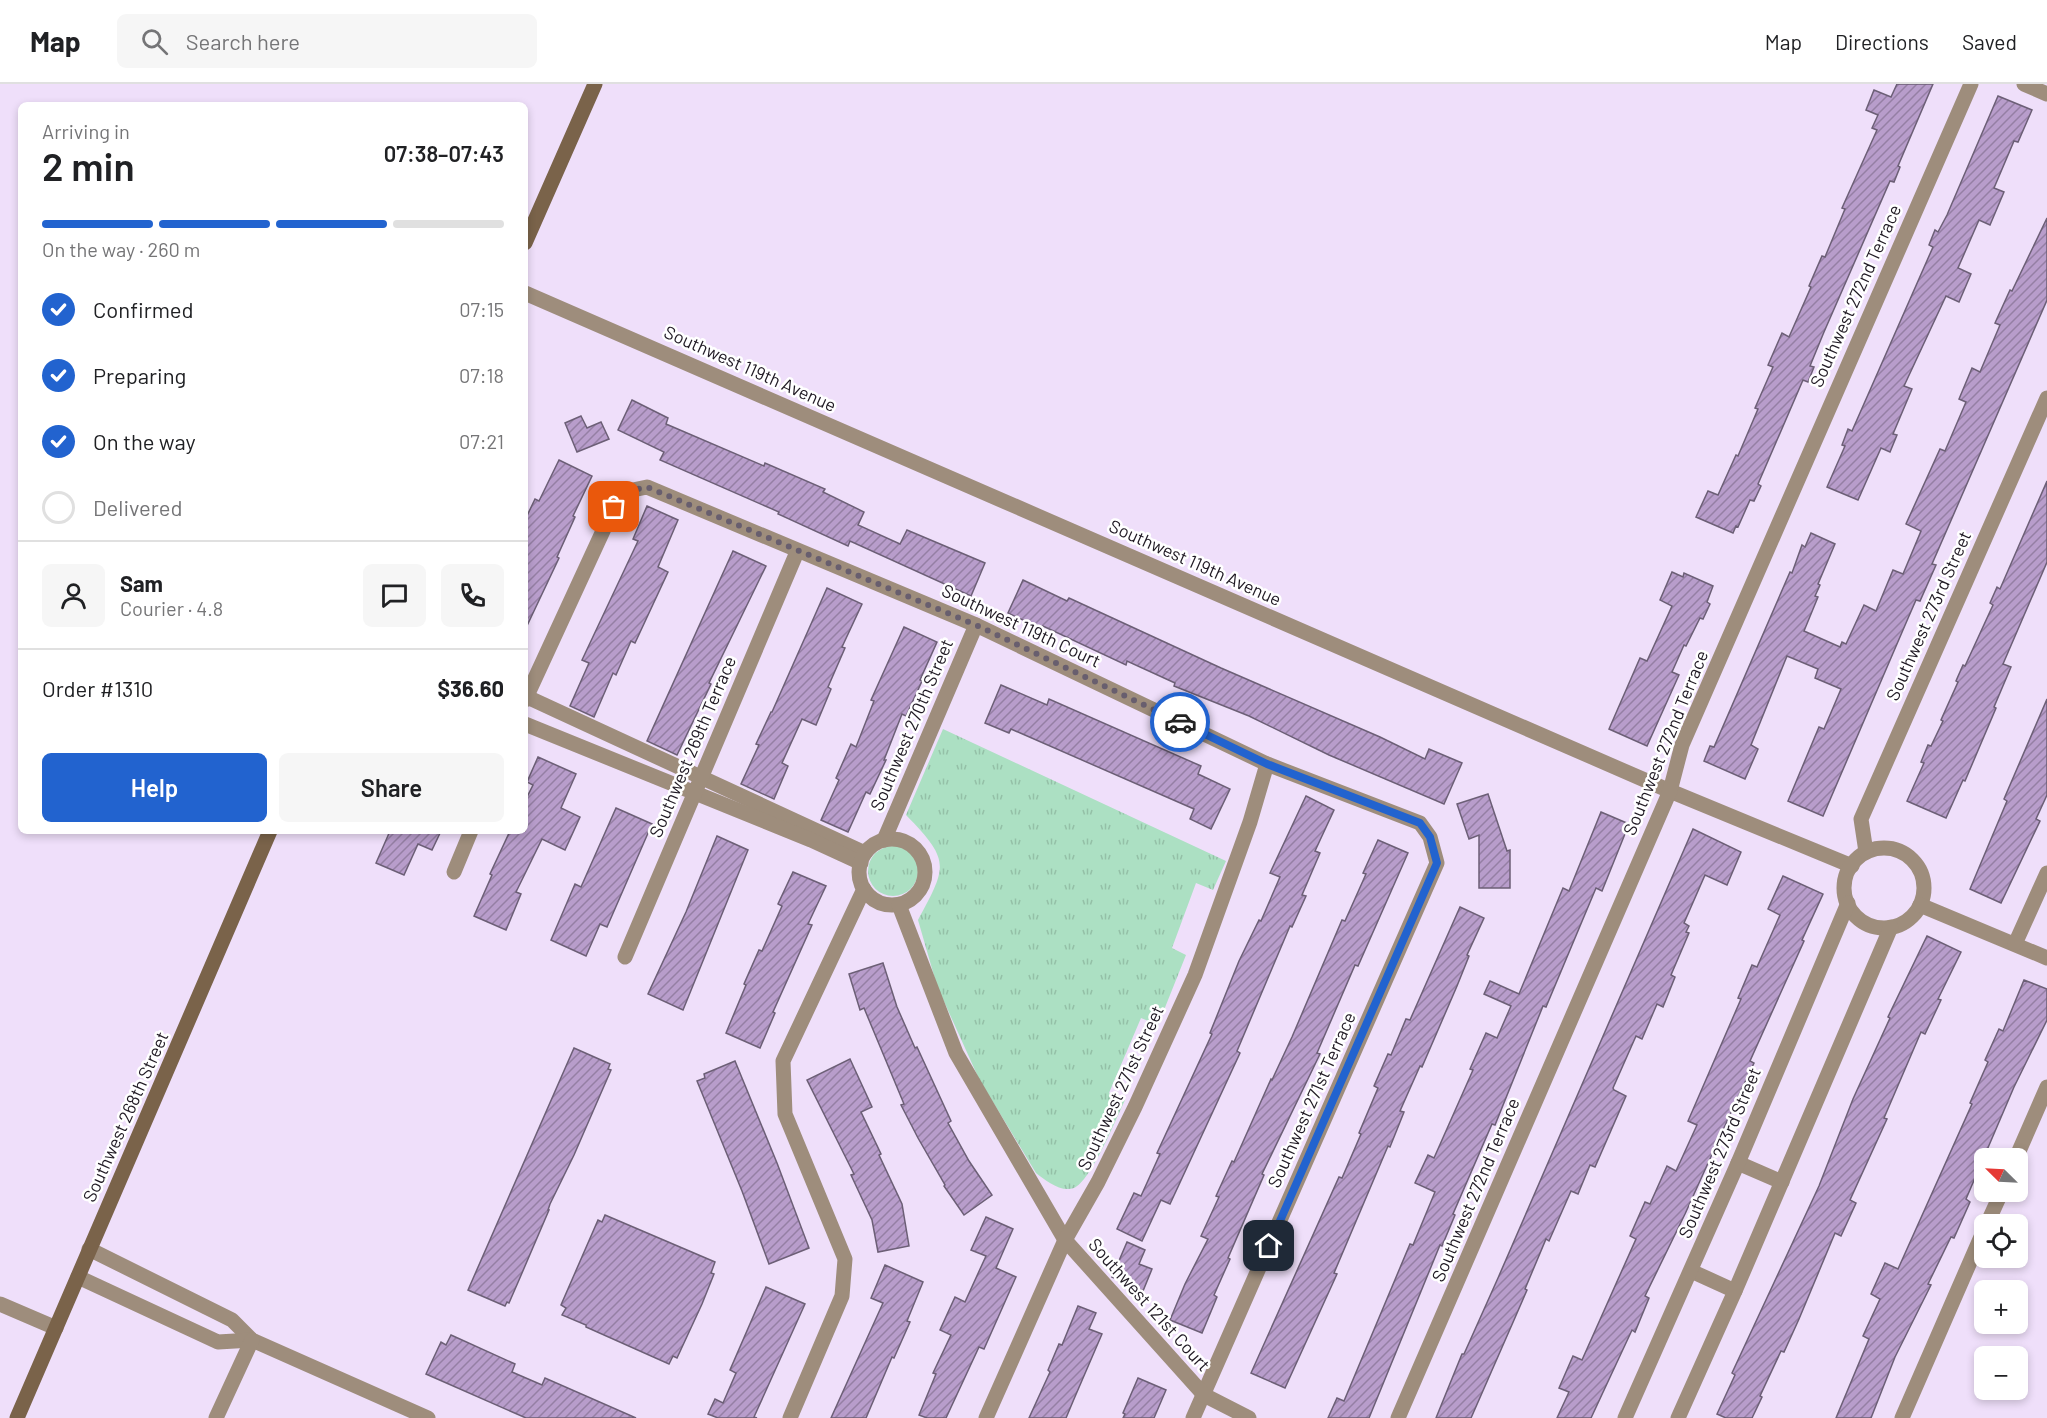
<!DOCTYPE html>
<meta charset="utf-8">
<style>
body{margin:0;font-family:Barlow,sans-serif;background:#f6f6f6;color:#202124;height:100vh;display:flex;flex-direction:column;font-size:22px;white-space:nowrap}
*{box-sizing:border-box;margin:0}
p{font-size:20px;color:#757577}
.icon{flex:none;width:33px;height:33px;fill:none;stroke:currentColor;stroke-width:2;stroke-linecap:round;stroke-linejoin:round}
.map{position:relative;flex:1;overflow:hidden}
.drawer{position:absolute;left:18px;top:18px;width:510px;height:732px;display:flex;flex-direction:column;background:#fff;border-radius:9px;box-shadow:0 3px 9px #0003}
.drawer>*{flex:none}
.needle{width:39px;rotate:294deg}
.tools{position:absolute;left:1974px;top:1064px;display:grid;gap:12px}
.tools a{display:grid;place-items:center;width:54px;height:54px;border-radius:9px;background:#fff;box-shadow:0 3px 9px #0003;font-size:30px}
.pin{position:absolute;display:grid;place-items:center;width:51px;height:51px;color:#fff;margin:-26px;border-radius:12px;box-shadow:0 3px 9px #0006}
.courier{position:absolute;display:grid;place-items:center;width:60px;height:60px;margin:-30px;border:4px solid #2263cf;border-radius:50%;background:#fff;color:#222;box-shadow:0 2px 8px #0007}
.overview em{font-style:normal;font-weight:600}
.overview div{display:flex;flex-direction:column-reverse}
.overview{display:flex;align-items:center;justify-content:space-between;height:102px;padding:0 24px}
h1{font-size:39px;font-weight:600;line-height:45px}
.bar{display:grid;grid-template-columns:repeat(4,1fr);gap:9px 6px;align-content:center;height:72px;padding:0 24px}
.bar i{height:8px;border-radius:4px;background:#e0e0e0}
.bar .selected{background:#2263cf}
.bar p{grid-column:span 4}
.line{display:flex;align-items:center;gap:15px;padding:0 24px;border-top:2px solid #e0e0e0}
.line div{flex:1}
.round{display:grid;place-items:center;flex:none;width:63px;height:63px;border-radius:9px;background:#f6f6f6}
ol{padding:0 24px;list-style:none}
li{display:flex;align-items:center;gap:18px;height:66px}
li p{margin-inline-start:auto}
li .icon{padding:6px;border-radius:50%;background:#2263cf;color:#fff;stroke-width:4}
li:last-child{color:#757577}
li i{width:33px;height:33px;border:3px solid #e0e0e0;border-radius:50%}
.action{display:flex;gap:12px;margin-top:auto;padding:12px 24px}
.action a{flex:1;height:69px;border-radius:9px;background:#2263cf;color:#fff;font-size:24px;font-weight:600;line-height:69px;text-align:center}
.action a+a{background:#f6f6f6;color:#202124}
header{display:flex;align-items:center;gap:36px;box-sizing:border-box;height:84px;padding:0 30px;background:#fff;border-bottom:2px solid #e0e0e0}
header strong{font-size:28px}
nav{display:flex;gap:33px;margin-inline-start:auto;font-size:21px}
.search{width:420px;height:54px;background:#f6f6f6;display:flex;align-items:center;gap:15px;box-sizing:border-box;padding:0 21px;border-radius:9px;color:#757577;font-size:22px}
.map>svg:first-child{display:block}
.grass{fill:url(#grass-tufts)}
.building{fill:url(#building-hatch);stroke:#6c5f76;stroke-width:1.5}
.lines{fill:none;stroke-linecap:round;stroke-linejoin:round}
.street{stroke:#9e8d7c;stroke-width:15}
.secondary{stroke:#7a634a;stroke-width:15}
.done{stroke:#685e6e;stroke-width:6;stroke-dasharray:0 10.8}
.route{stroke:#2263cf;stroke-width:8}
.labels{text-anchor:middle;stroke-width:5;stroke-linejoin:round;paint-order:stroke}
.street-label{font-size:18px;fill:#1f1923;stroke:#fff}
</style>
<header>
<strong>Map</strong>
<div class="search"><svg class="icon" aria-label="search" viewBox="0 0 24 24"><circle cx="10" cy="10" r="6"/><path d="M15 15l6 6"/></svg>Search here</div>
<nav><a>Map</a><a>Directions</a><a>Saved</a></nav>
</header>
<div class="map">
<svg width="2047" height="1334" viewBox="0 0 2047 1334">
<defs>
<pattern id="grass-tufts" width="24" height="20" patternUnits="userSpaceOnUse" patternTransform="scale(1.5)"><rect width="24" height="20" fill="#ace0c3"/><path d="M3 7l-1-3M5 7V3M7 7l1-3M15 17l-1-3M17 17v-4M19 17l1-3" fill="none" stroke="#94c0a7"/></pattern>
<pattern id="building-hatch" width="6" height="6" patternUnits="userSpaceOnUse" patternTransform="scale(1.5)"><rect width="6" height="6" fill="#b89dcb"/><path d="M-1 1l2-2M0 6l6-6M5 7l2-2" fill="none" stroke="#957fa4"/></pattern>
</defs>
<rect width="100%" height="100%" fill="#efdffa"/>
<g class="grass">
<path d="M 943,645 L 1226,777 L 1213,806 L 1196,799 L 1172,864 L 1186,871 L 1158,941 L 1141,934 L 1109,1009 L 1125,1016 C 1116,1035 1091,1097 1074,1104 C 1061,1109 1045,1096 1036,1089 L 979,995 L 937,902 L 918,836 C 947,782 951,777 906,731 Z"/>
<circle cx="893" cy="787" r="25"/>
</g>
<g class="building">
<path d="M 1897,0 L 1933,0 L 1898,82 L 1900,83 L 1894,98 L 1890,97 L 1824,248 L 1810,282 L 1814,283 L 1808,298 L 1803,296 L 1758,400 L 1761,402 L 1754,417 L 1750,416 L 1738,443 L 1736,442 L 1733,449 L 1696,433 L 1708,407 L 1718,411 L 1736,371 L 1738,372 L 1758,325 L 1755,324 L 1773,283 L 1768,281 L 1782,249 L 1789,253 L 1811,203 L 1809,202 L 1822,172 L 1825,173 L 1845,125 L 1842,124 L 1877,46 L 1872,44 L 1878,31 L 1866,26 L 1874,6 L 1891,13 Z"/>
<path d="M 1998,12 L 2032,26 L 2018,58 L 2014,57 L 1994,104 L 2004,108 L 1990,141 L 1979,136 L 1958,184 L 1971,190 L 1959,218 L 1946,212 L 1904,302 L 1912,305 L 1893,350 L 1897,351 L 1890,368 L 1881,364 L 1858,416 L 1827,403 L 1845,362 L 1842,361 L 1848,345 L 1852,347 L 1933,163 L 1929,161 L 1935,146 L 1938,148 L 1947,131 Z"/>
<path d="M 2047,134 L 2047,216 L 1932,480 L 1936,481 L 1920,517 L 1916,516 L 1909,532 L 1823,732 L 1788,717 L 1819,643 L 1824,645 L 1841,605 L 1815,594 L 1818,585 L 1787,572 L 1751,661 L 1758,665 L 1745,695 L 1704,677 L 1710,662 L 1714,663 L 1790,488 L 1792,489 L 1802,461 L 1805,463 L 1811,449 L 1835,460 L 1818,500 L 1820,501 L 1815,512 L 1818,513 L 1804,547 L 1840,563 L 1842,558 L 1846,560 L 1864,521 L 1876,527 L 1893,486 L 1903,490 L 1921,447 L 1906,440 L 1940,365 L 1945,367 L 1966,318 L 1959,315 L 1972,284 L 1980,288 L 2000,241 L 1995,239 L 2010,206 L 2012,207 Z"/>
<path d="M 632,316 L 668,334 L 666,340 L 764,382 L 765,379 L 825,405 L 823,408 L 864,428 L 858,441 L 900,460 L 907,446 L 985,479 L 971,512 L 850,457 L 848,462 L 778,430 L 779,428 L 660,376 L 664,368 L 618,346 Z"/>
<path d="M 581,332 L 587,344 L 601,338 L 609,355 L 577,368 L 565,339 Z"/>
<path d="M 559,376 L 592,392 L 573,432 L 575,433 L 557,473 L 559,474 L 525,546 L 525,436 L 535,415 L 539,417 Z"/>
<path d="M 2047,397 L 2047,478 L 2003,580 L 2011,583 L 1994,623 L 1996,624 L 1965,697 L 1963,696 L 1946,734 L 1907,717 L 1924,679 L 1921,678 L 1928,661 L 1931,662 L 1943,637 L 1941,636 L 1958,598 L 1956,597 L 1963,581 L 1965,582 L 1993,521 L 1990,519 L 1997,503 L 2000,505 Z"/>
<path d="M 647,422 L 678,436 L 658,483 L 668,488 L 635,559 L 631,557 L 616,591 L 613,589 L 594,633 L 570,622 L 589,579 L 582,576 L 638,457 L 633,455 Z"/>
<path d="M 733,467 L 766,482 L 709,599 L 711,600 L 677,671 L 647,657 Z"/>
<path d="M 1672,488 L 1683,493 L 1684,489 L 1713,502 L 1707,518 L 1710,520 L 1703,535 L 1700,534 L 1686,562 L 1684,561 L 1672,588 L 1679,591 L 1647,662 L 1609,645 L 1640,574 L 1647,577 L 1672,522 L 1660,516 Z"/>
<path d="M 1023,496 L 1067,517 L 1069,514 L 1221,584 L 1380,653 L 1425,675 L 1429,665 L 1462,679 L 1444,720 L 1329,671 L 1249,632 L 1174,602 L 1175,599 L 1127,577 L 1126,581 L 1043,542 L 1042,545 L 1008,529 Z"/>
<path d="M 827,504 L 862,520 L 842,563 L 845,564 L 828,603 L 831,605 L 816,641 L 802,635 L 782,679 L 788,682 L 774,715 L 741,700 L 759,661 L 756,660 L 771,628 L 772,628 Z"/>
<path d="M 904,543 L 937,558 L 920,596 L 922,597 L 906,632 L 902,630 L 884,676 L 886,676 L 870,710 L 866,708 L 848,748 L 821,736 L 839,696 L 836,694 L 851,660 L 856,663 L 874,617 L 871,616 Z"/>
<path d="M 1001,601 L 1047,621 L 1049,615 L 1201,682 L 1198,690 L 1230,705 L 1211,745 L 1190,735 L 1194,725 L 1011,645 L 1009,649 L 985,639 Z"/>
<path d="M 2047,615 L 2047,711 L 2036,735 L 2040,737 L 2001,819 L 1970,805 L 2007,717 L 2004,715 Z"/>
<path d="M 538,673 L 576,690 L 561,724 L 580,733 L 565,766 L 542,755 L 516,808 L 521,810 L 506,846 L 474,832 L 492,791 L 490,790 L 510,747 L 525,747 L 525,717 L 533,701 L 527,698 Z"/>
<path d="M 1488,710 L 1507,767 L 1510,766 L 1510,804 L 1479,804 L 1479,751 L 1469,755 L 1457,720 Z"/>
<path d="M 1306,712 L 1334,726 L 1315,767 L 1320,769 L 1302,811 L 1306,812 L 1292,843 L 1290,842 L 1237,967 L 1240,969 L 1170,1120 L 1161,1116 L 1142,1157 L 1117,1145 L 1134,1109 L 1141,1112 L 1160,1070 L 1157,1069 L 1212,950 L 1210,949 L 1239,877 L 1259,836 L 1261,837 L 1280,793 L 1270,789 Z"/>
<path d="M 616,724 L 652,740 L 607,843 L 600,840 L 586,872 L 551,856 L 575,800 L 581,803 Z"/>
<path d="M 1601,728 L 1629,740 L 1602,807 L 1596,804 L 1546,923 L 1543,922 L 1495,1041 L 1492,1040 L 1453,1130 L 1455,1131 L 1442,1162 L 1440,1161 L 1369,1334 L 1328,1334 L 1337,1314 L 1344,1317 L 1410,1160 L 1413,1161 L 1435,1108 L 1415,1099 L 1428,1071 L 1434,1074 L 1473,986 L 1470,985 L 1486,949 L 1497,954 L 1511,922 L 1484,910 L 1490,897 L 1519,910 L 1563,804 L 1569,807 Z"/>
<path d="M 1693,745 L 1741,768 L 1727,801 L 1705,791 L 1684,839 L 1689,842 L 1686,848 L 1689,849 L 1671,891 L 1675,893 L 1663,923 L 1657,920 L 1642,955 L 1636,952 L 1613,1004 L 1614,1006 L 1626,1012 L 1595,1083 L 1590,1081 L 1578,1110 L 1571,1107 L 1549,1157 L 1546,1155 L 1525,1205 L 1527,1206 L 1514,1236 L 1471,1334 L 1436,1334 L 1462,1270 L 1464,1270 L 1498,1194 Z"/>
<path d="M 390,747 L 441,747 L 432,766 L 418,760 L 404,791 L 376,779 Z"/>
<path d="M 717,752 L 748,766 L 683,926 L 648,910 L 686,828 Z"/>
<path d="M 1378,756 L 1408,769 L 1358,882 L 1355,881 L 1317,969 L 1320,970 L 1262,1090 L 1264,1091 L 1228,1174 L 1230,1175 L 1214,1211 L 1217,1213 L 1202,1249 L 1170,1236 L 1185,1200 L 1208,1155 L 1201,1152 L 1219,1113 L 1216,1112 L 1232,1077 L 1234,1078 L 1271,995 L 1272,996 L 1292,953 L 1342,836 L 1345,837 L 1366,790 L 1363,789 Z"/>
<path d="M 793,788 L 826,802 L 808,840 L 812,841 L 773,928 L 775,929 L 760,964 L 726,949 L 746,901 L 744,900 L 759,866 L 762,867 L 782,822 L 778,820 Z"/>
<path d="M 1783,792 L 1823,810 L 1802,856 L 1804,857 L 1750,977 L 1754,979 L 1738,1013 L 1685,1130 L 1645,1212 L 1649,1214 L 1635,1248 L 1632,1246 L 1591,1334 L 1557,1334 L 1569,1308 L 1559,1304 L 1573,1272 L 1582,1276 L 1636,1155 L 1630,1152 L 1645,1118 L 1650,1120 L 1667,1082 L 1676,1087 L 1697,1041 L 1688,1037 L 1741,915 L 1738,914 L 1752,881 L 1757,883 L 1780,831 L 1768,825 Z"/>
<path d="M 1460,823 L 1484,834 L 1467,871 L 1469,872 L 1457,902 L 1422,983 L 1420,982 L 1400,1027 L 1404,1028 L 1390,1063 L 1388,1062 L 1334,1189 L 1337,1190 L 1285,1304 L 1251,1289 L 1339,1093 L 1342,1094 L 1361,1050 L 1359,1049 L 1378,1004 L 1374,1002 L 1388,970 L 1391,971 L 1406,935 L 1410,936 Z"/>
<path d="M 1927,852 L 1961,868 L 1938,915 L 1941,916 L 1925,950 L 1921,948 L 1884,1034 L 1887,1035 L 1850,1116 L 1856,1119 L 1841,1152 L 1835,1149 L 1799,1235 L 1784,1268 L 1781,1267 L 1760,1312 L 1762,1313 L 1752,1334 L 1726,1334 L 1717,1330 L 1735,1291 L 1732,1289 L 1819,1102 L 1853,1015 L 1890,934 L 1888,933 Z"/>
<path d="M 883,879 L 897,923 L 915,964 L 917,963 L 951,1037 L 948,1039 L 969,1077 L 992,1111 L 964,1131 L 944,1102 L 945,1101 L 918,1054 L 901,1021 L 904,1020 L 864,924 L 860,926 L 849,890 Z"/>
<path d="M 2024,896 L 2047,905 L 2047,936 L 2014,1003 L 1966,1115 L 1970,1118 L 1954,1154 L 1951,1153 L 1928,1200 L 1931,1201 L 1895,1273 L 1871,1334 L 1836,1334 L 1869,1255 L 1863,1252 L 1880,1215 L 1871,1210 L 1885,1179 L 1898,1185 L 1972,1020 L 1970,1019 L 1988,978 L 1985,976 L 1999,945 L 2003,947 Z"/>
<path d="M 574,964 L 610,980 L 608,985 L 611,986 L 574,1071 L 550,1120 L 548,1126 L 549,1126 L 519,1196 L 509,1219 L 507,1218 L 505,1222 L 468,1206 Z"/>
<path d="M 850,975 L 872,1023 L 861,1028 L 881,1070 L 879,1071 L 902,1120 L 909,1162 L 878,1168 L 872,1136 L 851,1091 L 854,1090 L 807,996 Z"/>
<path d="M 735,977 L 777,1079 L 809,1164 L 769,1180 L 742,1107 L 697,997 L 705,994 L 704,990 Z"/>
<path d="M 605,1131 L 715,1178 L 711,1189 L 714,1190 L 702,1220 L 677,1274 L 673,1272 L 669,1280 L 586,1243 L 586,1241 L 562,1231 L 566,1224 L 561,1221 L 598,1136 L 602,1138 Z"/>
<path d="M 986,1133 L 1013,1145 L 996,1184 L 1016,1193 L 984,1265 L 979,1263 L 946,1334 L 927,1334 L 919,1331 L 936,1290 L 933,1289 L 951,1251 L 940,1246 L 955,1213 L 965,1218 L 986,1172 L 971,1166 Z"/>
<path d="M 1127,1158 L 1145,1166 L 1139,1180 L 1152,1185 L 1143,1207 L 1112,1193 Z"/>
<path d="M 885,1181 L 923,1198 L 907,1237 L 910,1238 L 894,1274 L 892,1273 L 866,1334 L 831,1334 L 883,1219 L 871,1214 Z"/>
<path d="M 766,1203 L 805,1220 L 754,1333 L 757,1334 L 718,1334 L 708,1330 L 715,1315 L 723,1319 L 736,1289 L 730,1286 Z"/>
<path d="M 1078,1222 L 1096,1229 L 1089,1245 L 1102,1250 L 1074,1315 L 1066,1334 L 1029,1334 L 1050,1288 L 1048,1286 L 1059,1260 L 1062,1261 Z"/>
<path d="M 451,1251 L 515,1280 L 512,1288 L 542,1301 L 545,1294 L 636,1334 L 526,1334 L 426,1290 L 441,1258 L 446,1261 Z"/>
<path d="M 1138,1294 L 1166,1306 L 1154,1334 L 1123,1334 L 1125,1330 L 1123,1329 Z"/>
</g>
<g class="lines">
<g class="street">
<path d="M 2024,0 L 2047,10"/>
<path d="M 525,209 L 1670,707 L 1852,782"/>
<path d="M 525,612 L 865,769"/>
<path d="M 525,616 L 614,423 L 628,407 L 647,403 L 976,541 L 1267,680 L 1420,739 L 1430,753 L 1437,779 L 1193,1334"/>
<path d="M 525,640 L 811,756 L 861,779"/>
<circle cx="892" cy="788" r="33"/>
<path d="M 884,756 L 976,541"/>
<circle cx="1884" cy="804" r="40"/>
<path d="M 1866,768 L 1861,735 L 2047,314"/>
<path d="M 454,788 L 471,747"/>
<path d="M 899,821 L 956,969 L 1065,1156 L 1204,1311 L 1249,1334"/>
<path d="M 1920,821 L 2047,874"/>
<path d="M 2015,860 L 2047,789"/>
<path d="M 625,873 L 797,468"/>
<path d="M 2016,1074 L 2047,1003"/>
<path d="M 1738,1079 L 1782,1098"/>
<path d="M 1987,1140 L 2002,1107"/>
<path d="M 89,1165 L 232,1236 L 252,1256 L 428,1334"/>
<path d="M 1691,1187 L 1735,1207"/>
<path d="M 78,1193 L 218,1258 L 252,1256"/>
<path d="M 0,1220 L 56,1244"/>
<path d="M 216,1334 L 252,1256"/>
<path d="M 790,1334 L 842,1212 L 845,1175 L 785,1030 L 783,977 L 864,805"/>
<path d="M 986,1334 L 1065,1156 L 1098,1098 L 1135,1023 L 1195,891 L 1250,738 L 1267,680"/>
<path d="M 1398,1334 L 1670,707 L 1682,661 L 1971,0"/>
<path d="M 1625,1334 L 1738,1079 L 1848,819"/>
<path d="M 1678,1334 L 1735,1207 L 1891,843"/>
<path d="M 1902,1334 L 1984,1146"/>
</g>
<g class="secondary">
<path d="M 525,159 L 595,0"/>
<path d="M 17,1334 L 270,747"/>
</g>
</g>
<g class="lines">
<path class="done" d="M 614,423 L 628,407 L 647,403 L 976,541 L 1180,638"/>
<path class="route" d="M 1180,638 L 1267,680 L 1420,739 L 1430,753 L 1437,779 L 1269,1162"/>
</g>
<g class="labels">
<g class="street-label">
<text transform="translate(1856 212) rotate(-66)" y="6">Southwest 272nd Terrace</text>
<text transform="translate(750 285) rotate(24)" y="6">Southwest 119th Avenue</text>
<text transform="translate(1195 479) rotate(24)" y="6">Southwest 119th Avenue</text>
<text transform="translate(1929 532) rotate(-66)" y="6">Southwest 273rd Street</text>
<text transform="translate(1021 542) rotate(25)" y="6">Southwest 119th Court</text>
<text transform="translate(912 641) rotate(-67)" y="6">Southwest 270th Street</text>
<text transform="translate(1666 659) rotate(-68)" y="6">Southwest 272nd Terrace</text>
<text transform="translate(693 663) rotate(-67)" y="6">Southwest 269th Terrace</text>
<text transform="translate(1121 1004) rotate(-65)" y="6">Southwest 271st Street</text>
<text transform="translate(1312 1016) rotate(-66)" y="6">Southwest 271st Terrace</text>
<text transform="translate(126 1033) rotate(-66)" y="6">Southwest 268th Street</text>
<text transform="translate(1720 1069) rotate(-67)" y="6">Southwest 273rd Street</text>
<text transform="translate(1476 1106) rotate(-67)" y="6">Southwest 272nd Terrace</text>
<text transform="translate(1149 1221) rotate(48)" y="6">Southwest 121st Court</text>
</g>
</g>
</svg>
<div class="tools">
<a><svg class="needle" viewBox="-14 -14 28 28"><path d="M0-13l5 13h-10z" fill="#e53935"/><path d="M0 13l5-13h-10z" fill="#757577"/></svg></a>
<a><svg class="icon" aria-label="locate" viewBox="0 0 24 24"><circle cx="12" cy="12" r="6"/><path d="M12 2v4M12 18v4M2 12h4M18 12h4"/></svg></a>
<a>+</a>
<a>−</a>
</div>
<div class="pin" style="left:614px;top:423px;background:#ea580c"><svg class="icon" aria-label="bag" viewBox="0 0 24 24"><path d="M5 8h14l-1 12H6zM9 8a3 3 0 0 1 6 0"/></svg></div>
<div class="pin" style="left:1269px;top:1162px;background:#1f2937"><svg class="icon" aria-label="home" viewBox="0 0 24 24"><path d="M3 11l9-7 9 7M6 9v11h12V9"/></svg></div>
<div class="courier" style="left:1180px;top:638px"><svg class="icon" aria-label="car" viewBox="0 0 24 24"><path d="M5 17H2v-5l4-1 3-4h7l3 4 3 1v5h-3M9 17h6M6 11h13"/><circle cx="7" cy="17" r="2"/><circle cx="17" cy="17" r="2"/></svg></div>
<section class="drawer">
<div class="overview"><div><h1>2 min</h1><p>Arriving in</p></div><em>07:38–07:43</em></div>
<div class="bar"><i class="selected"></i><i class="selected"></i><i class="selected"></i><i></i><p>On the way · 260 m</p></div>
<ol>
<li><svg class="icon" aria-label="check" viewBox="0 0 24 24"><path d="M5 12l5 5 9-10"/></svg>Confirmed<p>07:15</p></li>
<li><svg class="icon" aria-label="check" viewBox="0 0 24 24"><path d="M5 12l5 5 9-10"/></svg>Preparing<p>07:18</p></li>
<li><svg class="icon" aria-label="check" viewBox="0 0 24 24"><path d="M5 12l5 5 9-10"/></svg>On the way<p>07:21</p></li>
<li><i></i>Delivered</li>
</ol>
<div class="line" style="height:108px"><a class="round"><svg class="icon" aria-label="person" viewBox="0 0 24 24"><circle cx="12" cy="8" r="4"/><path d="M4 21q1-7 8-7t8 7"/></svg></a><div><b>Sam</b><p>Courier · 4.8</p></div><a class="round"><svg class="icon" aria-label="chat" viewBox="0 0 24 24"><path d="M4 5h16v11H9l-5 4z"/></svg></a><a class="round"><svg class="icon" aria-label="phone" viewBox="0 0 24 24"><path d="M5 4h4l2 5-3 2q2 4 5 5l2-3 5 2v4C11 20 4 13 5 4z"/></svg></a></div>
<div class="line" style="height:78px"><div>Order #1310</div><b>$36.60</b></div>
<div class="action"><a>Help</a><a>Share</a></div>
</section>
</div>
